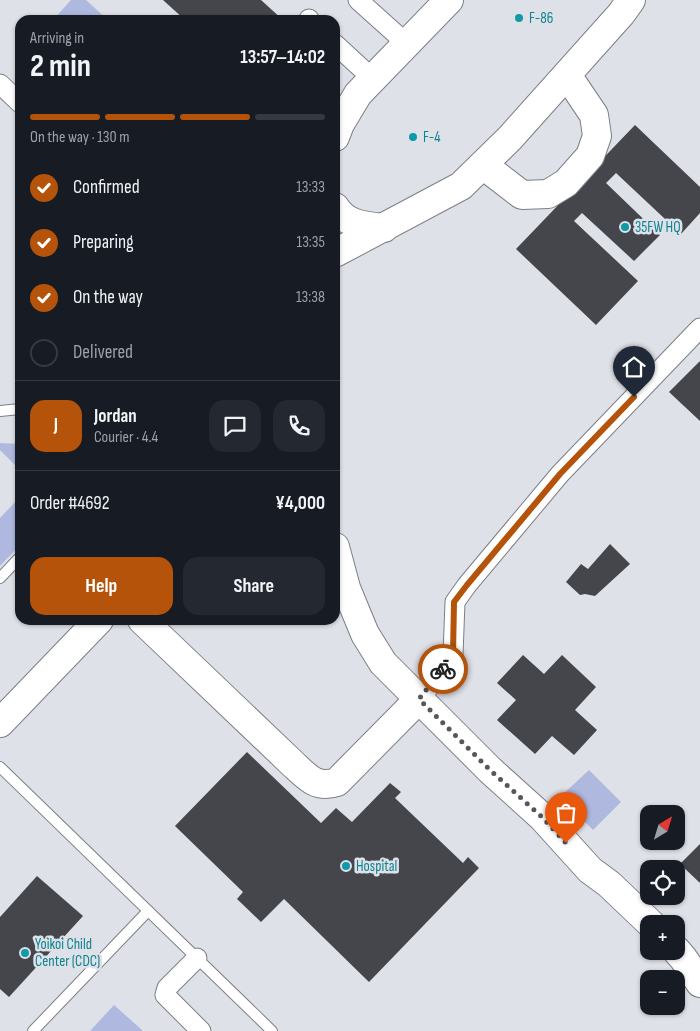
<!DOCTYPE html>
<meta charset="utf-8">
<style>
body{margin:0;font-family:"Sofia Sans Condensed",sans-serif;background:#242831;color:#f1f3f6;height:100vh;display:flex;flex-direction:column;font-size:19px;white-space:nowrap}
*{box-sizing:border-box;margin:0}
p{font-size:16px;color:#9ea1a6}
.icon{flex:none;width:28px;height:28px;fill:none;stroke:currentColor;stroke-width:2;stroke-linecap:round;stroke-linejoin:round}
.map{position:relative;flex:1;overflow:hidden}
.details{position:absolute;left:15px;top:15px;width:325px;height:610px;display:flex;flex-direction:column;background:#171b24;border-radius:15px;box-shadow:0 1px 4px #0004}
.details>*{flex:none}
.needle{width:32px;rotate:38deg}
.buttons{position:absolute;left:640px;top:805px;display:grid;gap:10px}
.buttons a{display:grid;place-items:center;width:45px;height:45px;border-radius:10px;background:#171b24;box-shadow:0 1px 4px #0004;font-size:25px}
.pin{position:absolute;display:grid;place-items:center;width:42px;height:42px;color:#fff;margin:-51px -21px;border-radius:50% 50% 50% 0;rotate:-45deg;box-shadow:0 0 5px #0007}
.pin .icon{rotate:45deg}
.courier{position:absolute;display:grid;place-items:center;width:50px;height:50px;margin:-25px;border:4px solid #b45309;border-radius:50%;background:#fff;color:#222;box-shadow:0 1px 6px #0007}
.headline em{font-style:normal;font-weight:700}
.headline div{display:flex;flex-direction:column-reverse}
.headline{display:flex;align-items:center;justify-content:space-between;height:85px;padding:0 15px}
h1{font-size:32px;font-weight:700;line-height:38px}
.bar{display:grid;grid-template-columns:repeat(4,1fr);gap:8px 5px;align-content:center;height:60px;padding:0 15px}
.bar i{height:6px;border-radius:4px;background:#363941}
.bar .selected{background:#b45309}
.bar p{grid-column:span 4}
.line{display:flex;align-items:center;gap:12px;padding:0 15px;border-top:1px solid #363941}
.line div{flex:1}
.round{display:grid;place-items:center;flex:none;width:52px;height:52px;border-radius:15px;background:#242831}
ol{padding:0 15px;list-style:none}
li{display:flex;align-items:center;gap:15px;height:55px}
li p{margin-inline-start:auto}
li .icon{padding:5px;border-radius:50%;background:#b45309;color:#fff;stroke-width:4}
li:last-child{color:#9ea1a6}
li i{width:28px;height:28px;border:2px solid #363941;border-radius:50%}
.cta{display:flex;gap:10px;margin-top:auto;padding:10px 15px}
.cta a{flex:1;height:58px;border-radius:15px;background:#b45309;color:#fff;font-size:20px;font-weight:700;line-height:58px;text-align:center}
.cta a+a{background:#242831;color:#f1f3f6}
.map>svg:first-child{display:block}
.green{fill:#afb9e0}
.building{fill:#44464c}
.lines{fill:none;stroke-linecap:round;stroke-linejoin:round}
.lane-casing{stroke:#7d7f86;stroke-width:12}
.street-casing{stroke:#7d7f86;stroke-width:21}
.secondary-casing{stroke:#7d7f86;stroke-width:30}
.lane{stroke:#fff;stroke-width:10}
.street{stroke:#fff;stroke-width:19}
.secondary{stroke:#fff;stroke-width:28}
.done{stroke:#56575b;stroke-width:5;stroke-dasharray:0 9}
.route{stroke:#b45309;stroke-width:6}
.culture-dot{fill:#0f9aa8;stroke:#dfe1e8;stroke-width:2}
.labels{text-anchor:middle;stroke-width:5;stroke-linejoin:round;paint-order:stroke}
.culture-label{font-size:15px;fill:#0d838f;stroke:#dfe1e8;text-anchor:start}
</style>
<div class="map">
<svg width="700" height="1031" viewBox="0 0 700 1031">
<rect width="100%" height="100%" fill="#dfe1e8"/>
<g class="green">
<path d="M 71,0 L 86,0 L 108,20 L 53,20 Z"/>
<path d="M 0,443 L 20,444 L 20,470 L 0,450 Z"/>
<path d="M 20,497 L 20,545 L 0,566 L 0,518 Z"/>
<path d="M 589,770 L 621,802 L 593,830 L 560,797 Z"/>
<path d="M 114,1005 L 142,1030 L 142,1031 L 90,1031 Z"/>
</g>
<g class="building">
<path d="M 163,0 L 261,0 L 283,20 L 185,20 Z"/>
<path d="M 635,125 L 700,187 L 700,213 L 681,234 L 616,173 L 606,183 L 660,235 L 634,261 L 582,213 L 574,221 L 638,281 L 596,325 L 516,249 Z"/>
<path d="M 700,361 L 700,421 L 669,392 Z"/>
<path d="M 610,544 L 630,564 L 595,596 L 585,594 L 580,595 L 566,582 L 581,564 L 588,569 Z"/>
<path d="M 523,655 L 544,674 L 562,655 L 596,687 L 575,710 L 597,730 L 574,755 L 552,736 L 535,754 L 497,720 L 516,700 L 497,683 Z"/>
<path d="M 247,752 L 321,823 L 336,808 L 352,822 L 390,783 L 401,792 L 395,798 L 463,863 L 468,857 L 479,868 L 369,982 L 284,899 L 261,922 L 237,899 L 243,892 L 175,826 Z"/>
<path d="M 700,844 L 700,883 L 680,864 Z"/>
<path d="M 37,876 L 83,916 L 9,997 L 0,989 L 0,917 Z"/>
</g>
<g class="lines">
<g class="lane-casing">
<g id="lane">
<path d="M 0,411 L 20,409"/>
<path d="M 0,578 L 20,557"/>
<path d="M 0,767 L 272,1031"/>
<path d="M 33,1031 L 148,911"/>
</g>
</g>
<g class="street-casing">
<g id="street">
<path d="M 358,0 L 407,44"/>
<path d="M 309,19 L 309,20"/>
<path d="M 335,44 L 373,79"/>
<path d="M 0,84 L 20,103"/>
<path d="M 419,699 L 438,677 L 453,655 L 455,602 L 467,585 L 560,474 L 700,328"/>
<path d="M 197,958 L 167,988 L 165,995 L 201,1031"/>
</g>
</g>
<g class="secondary-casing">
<g id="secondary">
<path d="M 335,137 L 340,124 L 358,94 L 449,0"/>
<path d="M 483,165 L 522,195 L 548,194 L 566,183 L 590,156 L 597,136 L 594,115 L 567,75"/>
<path d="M 335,207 C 346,225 365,226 384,228"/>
<path d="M 335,253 L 461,186 L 510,138 L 621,14 L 631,0"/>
<path d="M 335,547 L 346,588 L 365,634 L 383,663 L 490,770 L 542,817 L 590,870 L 609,884 L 651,924"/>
<path d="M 142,620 L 292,763 C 307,777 316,789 337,782 L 419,699"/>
<path d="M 0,723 L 99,620"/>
<path d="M 676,950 L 683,958 L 700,983"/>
</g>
</g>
<use href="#lane" class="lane"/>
<use href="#street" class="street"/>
<use href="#secondary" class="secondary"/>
</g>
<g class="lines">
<path class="done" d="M 443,669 L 419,699 L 490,770 L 542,817 L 566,843"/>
<path class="route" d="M 443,669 L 453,655 L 454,602 L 467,585 L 560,474 L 634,397"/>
</g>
<g class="culture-dot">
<circle cx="519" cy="18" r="5"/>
<circle cx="413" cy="137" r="5"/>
<circle cx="625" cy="227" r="5"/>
<circle cx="346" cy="866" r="5"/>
<circle cx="25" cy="953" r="5"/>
</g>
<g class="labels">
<g class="culture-label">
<text x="529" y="23">F-86</text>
<text x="423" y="142">F-4</text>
<text x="635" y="232">35FW HQ</text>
<text x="356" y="871">Hospital</text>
<text x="35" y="949">Yoikoi Child<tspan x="35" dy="17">Center (CDC)</tspan></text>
</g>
</g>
</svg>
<div class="buttons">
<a><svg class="needle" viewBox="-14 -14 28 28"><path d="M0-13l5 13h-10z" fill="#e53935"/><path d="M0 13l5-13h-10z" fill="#9ea1a6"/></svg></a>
<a><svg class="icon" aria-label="locate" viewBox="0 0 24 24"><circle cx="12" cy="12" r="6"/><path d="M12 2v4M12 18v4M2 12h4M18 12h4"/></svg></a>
<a>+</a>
<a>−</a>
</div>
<div class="pin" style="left:566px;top:843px;background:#ea580c"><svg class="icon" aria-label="bag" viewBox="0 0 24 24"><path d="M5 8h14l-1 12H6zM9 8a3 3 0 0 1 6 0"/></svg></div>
<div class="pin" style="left:634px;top:397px;background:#1f2937"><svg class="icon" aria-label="home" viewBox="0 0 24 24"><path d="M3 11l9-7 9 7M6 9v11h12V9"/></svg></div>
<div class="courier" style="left:443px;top:669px"><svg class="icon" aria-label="bike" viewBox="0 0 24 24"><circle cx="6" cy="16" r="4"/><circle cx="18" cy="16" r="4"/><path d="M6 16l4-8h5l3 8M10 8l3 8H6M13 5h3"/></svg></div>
<section class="details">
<div class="headline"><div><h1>2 min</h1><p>Arriving in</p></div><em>13:57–14:02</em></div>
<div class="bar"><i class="selected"></i><i class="selected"></i><i class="selected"></i><i></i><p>On the way · 130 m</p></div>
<ol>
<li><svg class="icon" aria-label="check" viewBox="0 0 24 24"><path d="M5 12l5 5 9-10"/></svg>Confirmed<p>13:33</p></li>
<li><svg class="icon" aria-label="check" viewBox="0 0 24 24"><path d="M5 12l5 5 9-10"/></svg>Preparing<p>13:35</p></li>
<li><svg class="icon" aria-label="check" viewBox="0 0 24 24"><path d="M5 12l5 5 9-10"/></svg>On the way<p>13:38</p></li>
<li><i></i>Delivered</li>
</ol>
<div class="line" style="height:90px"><b class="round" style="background:#b45309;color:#fff">J</b><div><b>Jordan</b><p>Courier · 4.4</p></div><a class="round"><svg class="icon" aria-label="chat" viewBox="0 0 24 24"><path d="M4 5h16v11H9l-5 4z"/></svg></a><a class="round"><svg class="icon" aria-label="phone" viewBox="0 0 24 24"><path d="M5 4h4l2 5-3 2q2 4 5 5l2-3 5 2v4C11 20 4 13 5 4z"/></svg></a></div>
<div class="line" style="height:65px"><div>Order #4692</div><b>¥4,000</b></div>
<div class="cta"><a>Help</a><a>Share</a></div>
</section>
</div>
